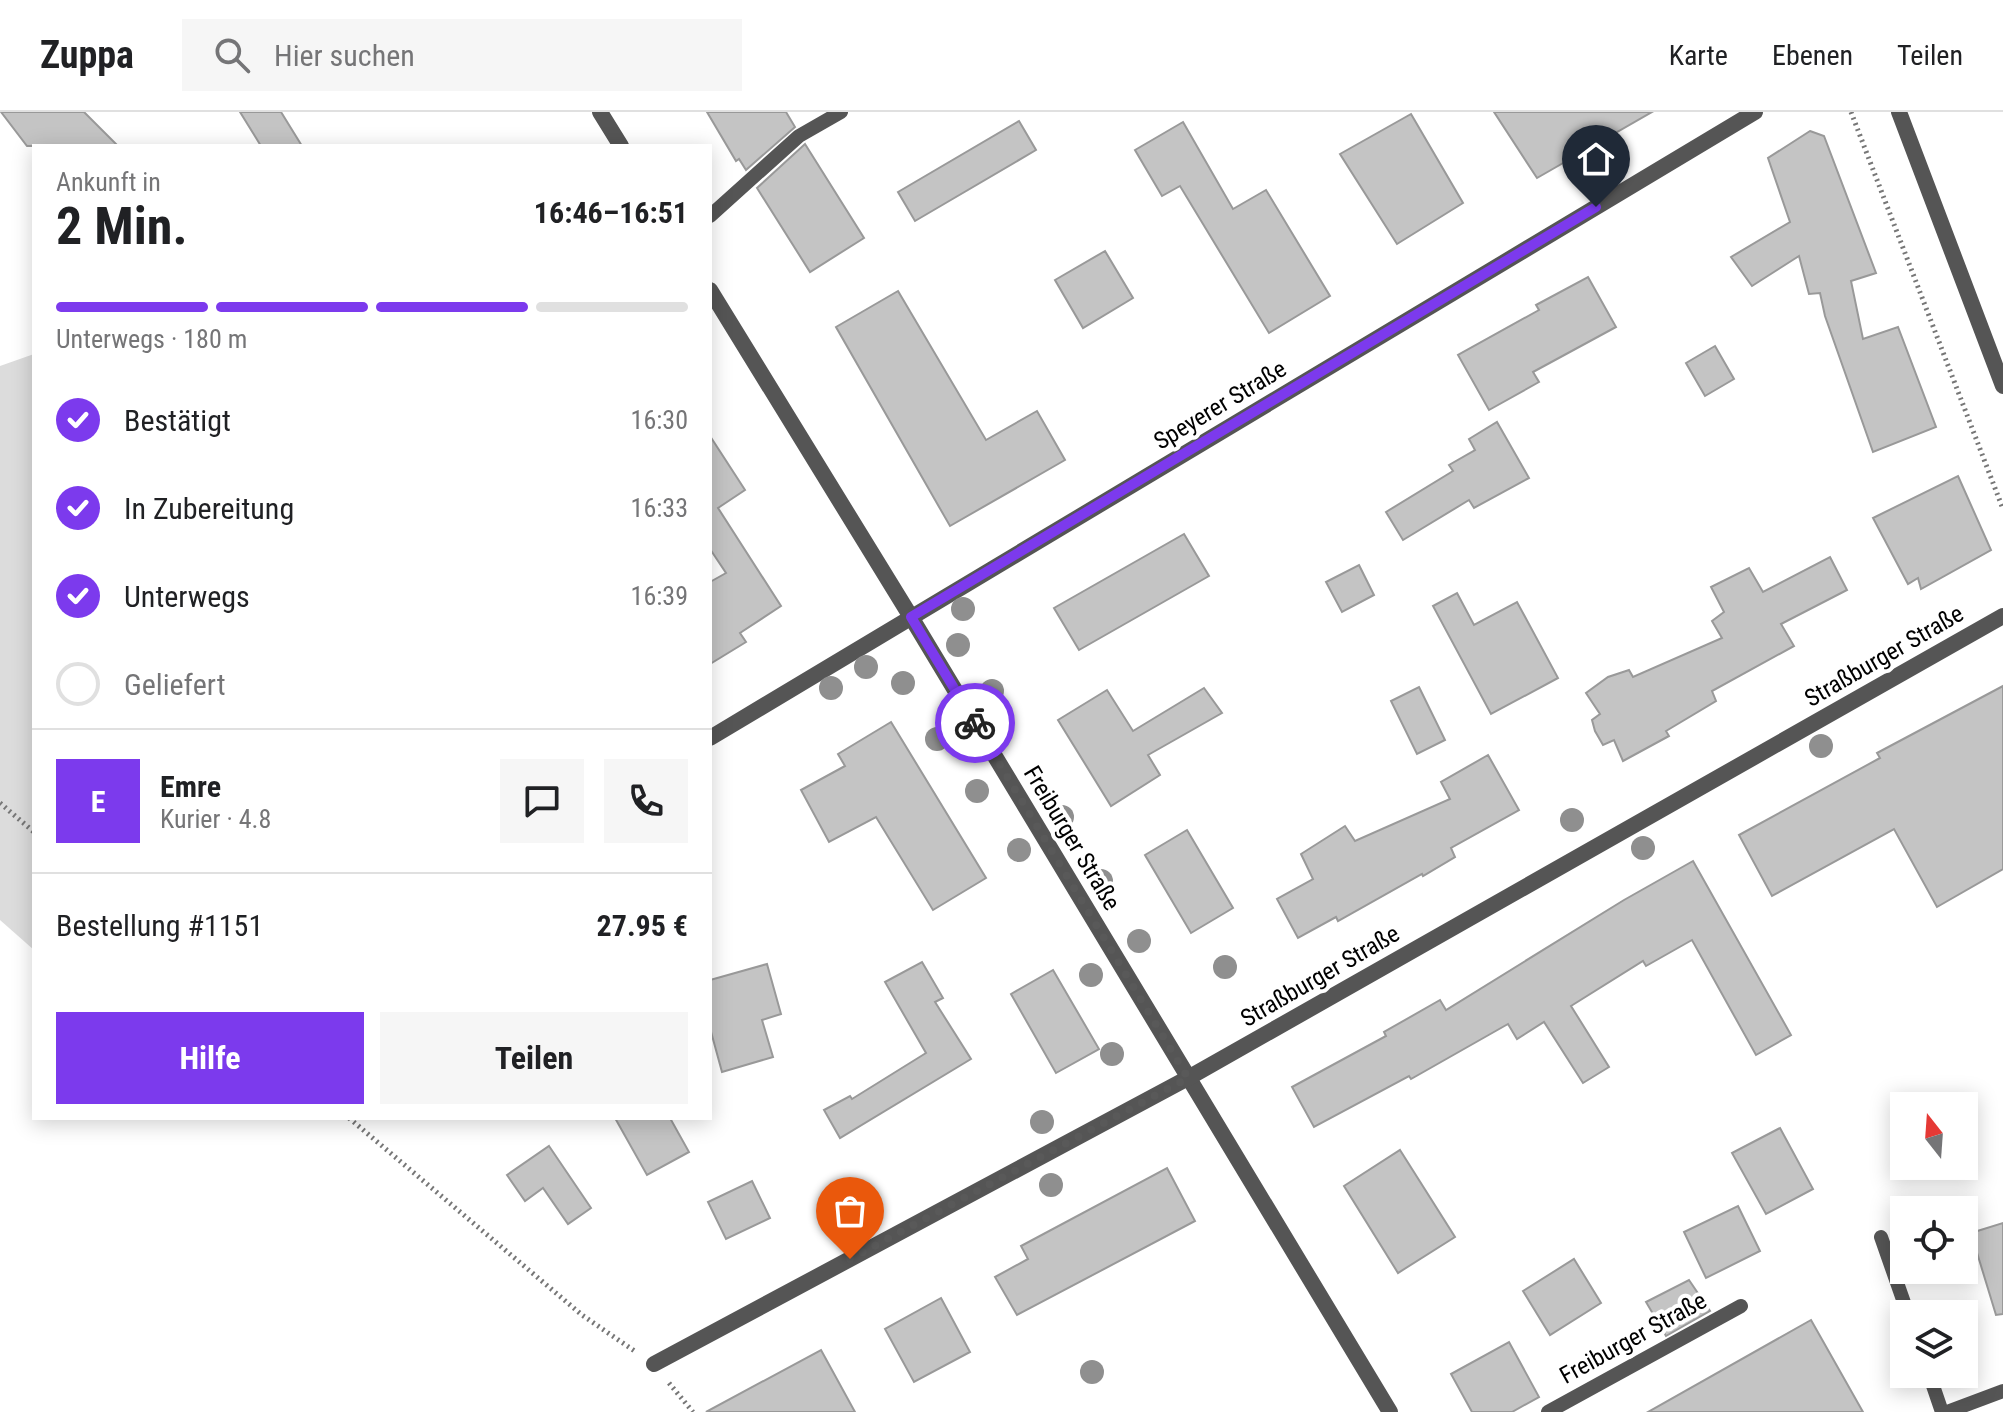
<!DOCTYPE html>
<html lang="de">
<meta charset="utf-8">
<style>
body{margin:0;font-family:"Roboto Condensed",sans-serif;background:#f6f6f6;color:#202124;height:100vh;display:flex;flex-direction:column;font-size:30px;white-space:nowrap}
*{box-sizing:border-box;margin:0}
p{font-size:26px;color:#757577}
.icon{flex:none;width:44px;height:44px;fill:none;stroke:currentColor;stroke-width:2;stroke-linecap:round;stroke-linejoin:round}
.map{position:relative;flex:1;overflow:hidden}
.drawer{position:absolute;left:32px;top:32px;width:680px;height:976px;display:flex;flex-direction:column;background:#fff;border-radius:0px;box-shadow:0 4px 20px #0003}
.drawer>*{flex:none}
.needle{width:52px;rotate:343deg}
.tools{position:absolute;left:1890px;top:980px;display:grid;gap:16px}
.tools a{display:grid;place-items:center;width:88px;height:88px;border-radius:0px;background:#fff;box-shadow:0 4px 20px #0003;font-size:40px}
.pin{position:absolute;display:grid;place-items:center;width:68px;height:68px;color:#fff;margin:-82px -34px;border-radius:50% 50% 50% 0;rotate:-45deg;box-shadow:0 0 8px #0007}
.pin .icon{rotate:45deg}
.courier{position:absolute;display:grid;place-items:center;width:80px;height:80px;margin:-40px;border:6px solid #7c3aed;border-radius:50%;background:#fff;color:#222;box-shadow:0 2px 10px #0007}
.headline em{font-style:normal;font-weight:700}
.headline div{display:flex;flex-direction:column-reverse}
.headline{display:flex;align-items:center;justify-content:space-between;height:136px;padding:0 24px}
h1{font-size:52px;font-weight:700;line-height:60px}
.bar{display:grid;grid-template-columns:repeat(4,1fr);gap:12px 8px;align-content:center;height:96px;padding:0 24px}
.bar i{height:10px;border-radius:6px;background:#e0e0e0}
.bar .selected{background:#7c3aed}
.bar p{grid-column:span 4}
.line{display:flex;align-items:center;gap:20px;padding:0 24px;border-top:2px solid #e0e0e0}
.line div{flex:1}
.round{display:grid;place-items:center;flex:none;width:84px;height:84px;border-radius:0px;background:#f6f6f6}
ol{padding:0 24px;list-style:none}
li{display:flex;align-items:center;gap:24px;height:88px}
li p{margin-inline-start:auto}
li .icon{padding:8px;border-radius:50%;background:#7c3aed;color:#fff;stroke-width:4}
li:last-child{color:#757577}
li i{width:44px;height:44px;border:4px solid #e0e0e0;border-radius:50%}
.action{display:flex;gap:16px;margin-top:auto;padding:16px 24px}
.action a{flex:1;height:92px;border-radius:0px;background:#7c3aed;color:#fff;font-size:32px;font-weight:700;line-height:92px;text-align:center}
.action a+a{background:#f6f6f6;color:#202124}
header{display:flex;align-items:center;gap:48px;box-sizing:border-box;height:112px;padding:0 40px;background:#fff;border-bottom:2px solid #e0e0e0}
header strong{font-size:38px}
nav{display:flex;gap:44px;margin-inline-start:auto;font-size:28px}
.search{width:560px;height:72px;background:#f6f6f6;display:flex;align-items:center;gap:20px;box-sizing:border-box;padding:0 28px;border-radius:0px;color:#757577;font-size:30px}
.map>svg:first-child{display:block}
.green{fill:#dcdcdc}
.building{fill:#c4c4c4;stroke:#999;stroke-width:2}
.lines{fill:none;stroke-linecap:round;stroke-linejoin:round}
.path{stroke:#777;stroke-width:5;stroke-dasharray:2 4;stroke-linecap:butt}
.service{stroke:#555;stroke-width:14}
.minor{stroke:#555;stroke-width:16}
.tertiary{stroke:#555;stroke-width:16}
.tree{fill:#8f8f8f}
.done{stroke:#595959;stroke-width:8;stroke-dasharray:0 14.4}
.route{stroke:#7c3aed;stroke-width:10}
.labels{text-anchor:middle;stroke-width:8;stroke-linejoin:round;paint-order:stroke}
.street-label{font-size:24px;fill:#000;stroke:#fff}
</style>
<header>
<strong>Zuppa</strong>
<div class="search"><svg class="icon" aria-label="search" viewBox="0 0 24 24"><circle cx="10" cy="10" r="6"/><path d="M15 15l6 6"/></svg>Hier suchen</div>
<nav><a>Karte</a><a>Ebenen</a><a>Teilen</a></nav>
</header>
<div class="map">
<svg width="2003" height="1300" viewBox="0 0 2003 1300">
<rect width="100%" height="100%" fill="#fff"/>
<path class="green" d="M 34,242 L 34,838 L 0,808 L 0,254 Z"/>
<g class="building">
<path d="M 1,0 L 84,0 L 118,34 L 27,34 Z"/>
<path d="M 240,0 L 281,0 L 302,34 L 261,34 Z"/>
<path d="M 707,0 L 786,0 L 795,15 L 746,58 L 739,47 L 736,49 Z"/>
<path d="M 1494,0 L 1652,0 L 1537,66 Z"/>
<path d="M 1411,2 L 1463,91 L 1397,132 L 1340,42 Z"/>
<path d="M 1019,9 L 1036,38 L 915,109 L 898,80 Z"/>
<path d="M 1183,10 L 1233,97 L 1266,78 L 1330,184 L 1269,221 L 1180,74 L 1162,84 L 1135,38 Z"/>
<path d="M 1810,19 L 1824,24 L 1876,161 L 1851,169 L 1863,227 L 1898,215 L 1936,315 L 1873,340 L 1825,204 L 1820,181 L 1809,182 L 1799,144 L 1752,174 L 1731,145 L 1790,110 L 1768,46 Z"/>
<path d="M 805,32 L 864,126 L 810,160 L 757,76 Z"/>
<path d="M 1105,139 L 1133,186 L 1083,216 L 1055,168 Z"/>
<path d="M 1588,165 L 1616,215 L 1533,260 L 1539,270 L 1489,298 L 1458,243 L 1539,198 L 1536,193 Z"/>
<path d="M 898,179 L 986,328 L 1037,299 L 1065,348 L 950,414 L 836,215 Z"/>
<path d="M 1715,234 L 1734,267 L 1705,284 L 1686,251 Z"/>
<path d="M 1497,310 L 1529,366 L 1474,396 L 1469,388 L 1403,428 L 1386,400 L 1453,359 L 1449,353 L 1475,338 L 1469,327 Z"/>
<path d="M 710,324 L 745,378 L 718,396 L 781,494 L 740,521 L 746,530 L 710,552 L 710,470 L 726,461 L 710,437 Z"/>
<path d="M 1958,364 L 1991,438 L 1921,477 L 1918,466 L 1908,472 L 1873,406 Z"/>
<path d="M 1184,422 L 1209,464 L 1079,538 L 1054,496 Z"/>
<path d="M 1830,445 L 1847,478 L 1781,512 L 1794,534 L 1712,579 L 1716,589 L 1666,619 L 1669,624 L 1623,649 L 1614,628 L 1603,633 L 1595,619 L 1592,608 L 1600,602 L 1586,581 L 1608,565 L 1629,558 L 1633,565 L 1722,526 L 1712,509 L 1724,500 L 1711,475 L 1749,456 L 1763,480 Z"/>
<path d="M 1359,453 L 1374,483 L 1342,500 L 1326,470 Z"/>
<path d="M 1457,481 L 1474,513 L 1517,490 L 1558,566 L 1491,602 L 1433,494 Z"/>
<path d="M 2003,574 L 2003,757 L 1937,795 L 1894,717 L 1772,784 L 1739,723 L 1880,646 L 1877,641 Z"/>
<path d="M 1419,575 L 1445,628 L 1417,642 L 1391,589 Z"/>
<path d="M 1204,576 L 1222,601 L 1148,643 L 1160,663 L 1111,694 L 1058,608 L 1107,578 L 1133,619 Z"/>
<path d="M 891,610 L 986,766 L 933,798 L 876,705 L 829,730 L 801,678 L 845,654 L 838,642 Z"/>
<path d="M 1488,643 L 1519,698 L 1451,736 L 1455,745 L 1423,764 L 1422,762 L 1338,809 L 1336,805 L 1298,826 L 1277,787 L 1313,767 L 1301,742 L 1345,714 L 1355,729 L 1450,687 L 1441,670 Z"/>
<path d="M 1187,718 L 1233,796 L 1191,821 L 1145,743 Z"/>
<path d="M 1693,749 L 1791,923 L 1756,943 L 1692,828 L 1646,854 L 1643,849 L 1571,894 L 1609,955 L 1583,971 L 1544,910 L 1517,927 L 1508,912 L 1411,967 L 1409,964 L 1314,1015 L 1292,975 L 1386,924 L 1384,920 L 1440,888 L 1446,898 L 1624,788 Z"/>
<path d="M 922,850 L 943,886 L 935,890 L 971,947 L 840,1026 L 824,998 L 850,984 L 852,987 L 926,941 L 885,870 Z"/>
<path d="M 767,852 L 781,902 L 762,908 L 773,945 L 722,960 L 710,916 L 710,868 Z"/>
<path d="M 1053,858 L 1099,937 L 1056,961 L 1011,882 Z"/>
<path d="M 615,1006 L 670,1006 L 689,1040 L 647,1063 Z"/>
<path d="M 1780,1016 L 1813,1077 L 1766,1102 L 1732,1041 Z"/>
<path d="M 549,1034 L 591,1096 L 568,1112 L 543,1076 L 525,1089 L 507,1063 Z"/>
<path d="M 1400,1038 L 1455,1125 L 1398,1161 L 1344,1074 Z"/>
<path d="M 1167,1056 L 1195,1109 L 1017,1203 L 995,1165 L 1028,1147 L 1021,1134 Z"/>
<path d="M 752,1069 L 770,1106 L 726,1127 L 708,1090 Z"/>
<path d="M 1738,1094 L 1760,1139 L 1706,1166 L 1684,1120 Z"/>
<path d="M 2003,1111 L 2003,1202 L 1996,1203 L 1971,1121 Z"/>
<path d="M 1574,1147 L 1601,1191 L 1550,1223 L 1523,1179 Z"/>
<path d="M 1689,1168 L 1710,1199 L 1666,1224 L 1646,1190 Z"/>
<path d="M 941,1186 L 970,1240 L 914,1270 L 885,1217 Z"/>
<path d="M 1811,1208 L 1863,1300 L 1648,1300 Z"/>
<path d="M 1509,1230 L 1539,1285 L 1512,1300 L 1472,1300 L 1451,1262 Z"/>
<path d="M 821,1238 L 855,1300 L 706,1300 Z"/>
</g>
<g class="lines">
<g class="path">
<path d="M 1851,0 L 2003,397"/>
<path d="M 0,691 L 34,720"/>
<path d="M 349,1006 L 582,1203 L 636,1240"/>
<path d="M 669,1271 L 693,1300"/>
</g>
<g class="service">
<path d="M 710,104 L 799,24 L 841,0"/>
<path d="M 1881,1125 L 1908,1202"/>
<path d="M 1929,1262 L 1942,1300"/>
<path d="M 1548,1300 L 1741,1194"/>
<path d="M 1947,1300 L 2003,1279"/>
</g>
<g class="minor">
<path d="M 600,0 L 621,34"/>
<path d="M 710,178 L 911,505 L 1390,1300"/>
<path d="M 710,626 L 1755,0"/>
<path d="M 654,1252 L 1188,966 L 2003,504"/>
</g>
<path class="tertiary" d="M 1899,0 L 2003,274"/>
</g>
<g class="tree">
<circle cx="963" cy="497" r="12"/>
<circle cx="958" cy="533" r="12"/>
<circle cx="866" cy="555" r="12"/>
<circle cx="903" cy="571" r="12"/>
<circle cx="831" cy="576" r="12"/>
<circle cx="992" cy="579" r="12"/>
<circle cx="937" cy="627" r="12"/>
<circle cx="1821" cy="634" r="12"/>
<circle cx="977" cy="679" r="12"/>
<circle cx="1062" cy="705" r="12"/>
<circle cx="1572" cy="708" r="12"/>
<circle cx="1643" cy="736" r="12"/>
<circle cx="1019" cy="738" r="12"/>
<circle cx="1101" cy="769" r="12"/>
<circle cx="1139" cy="829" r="12"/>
<circle cx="1225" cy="855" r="12"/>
<circle cx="1091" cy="863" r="12"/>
<circle cx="1112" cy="942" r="12"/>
<circle cx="1042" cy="1010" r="12"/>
<circle cx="1051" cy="1073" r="12"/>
<circle cx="1092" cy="1260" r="12"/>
</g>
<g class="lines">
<path class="done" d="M 850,1147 L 1188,966 L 975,611"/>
<path class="route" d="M 975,611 L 911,505 L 1596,95"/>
</g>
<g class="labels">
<g class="street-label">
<text transform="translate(1220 293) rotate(-31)" y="8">Speyerer Straße</text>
<text transform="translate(1884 544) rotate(-30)" y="8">Straßburger Straße</text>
<text transform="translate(1072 726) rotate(59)" y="8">Freiburger Straße</text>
<text transform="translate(1320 864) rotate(-30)" y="8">Straßburger Straße</text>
<text transform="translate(1633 1226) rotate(-29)" y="8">Freiburger Straße</text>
</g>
</g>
</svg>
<div class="tools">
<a><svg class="needle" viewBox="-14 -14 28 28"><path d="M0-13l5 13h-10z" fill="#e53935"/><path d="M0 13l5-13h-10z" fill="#757577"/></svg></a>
<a><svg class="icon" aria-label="locate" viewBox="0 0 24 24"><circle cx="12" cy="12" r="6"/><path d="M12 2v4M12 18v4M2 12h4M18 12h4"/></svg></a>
<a><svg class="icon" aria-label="layers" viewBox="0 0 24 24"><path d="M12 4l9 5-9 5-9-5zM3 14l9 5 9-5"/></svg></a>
</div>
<div class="pin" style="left:850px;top:1147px;background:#ea580c"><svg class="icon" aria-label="bag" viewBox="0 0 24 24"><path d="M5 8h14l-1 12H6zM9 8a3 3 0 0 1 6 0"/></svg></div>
<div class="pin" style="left:1596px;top:95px;background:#1f2937"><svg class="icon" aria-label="home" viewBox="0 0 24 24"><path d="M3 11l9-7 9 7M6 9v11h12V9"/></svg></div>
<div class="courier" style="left:975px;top:611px"><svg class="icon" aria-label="bike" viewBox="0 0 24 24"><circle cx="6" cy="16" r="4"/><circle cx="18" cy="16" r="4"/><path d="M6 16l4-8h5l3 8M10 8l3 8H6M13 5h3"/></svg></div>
<section class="drawer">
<div class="headline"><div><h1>2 Min.</h1><p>Ankunft in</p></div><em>16:46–16:51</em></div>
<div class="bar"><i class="selected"></i><i class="selected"></i><i class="selected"></i><i></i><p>Unterwegs · 180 m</p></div>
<ol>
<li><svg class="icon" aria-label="check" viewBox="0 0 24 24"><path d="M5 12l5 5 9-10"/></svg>Bestätigt<p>16:30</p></li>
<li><svg class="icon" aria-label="check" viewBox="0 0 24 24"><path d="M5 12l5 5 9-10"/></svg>In Zubereitung<p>16:33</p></li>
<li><svg class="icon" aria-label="check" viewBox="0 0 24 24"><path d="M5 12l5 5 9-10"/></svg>Unterwegs<p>16:39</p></li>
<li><i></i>Geliefert</li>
</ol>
<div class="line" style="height:144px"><b class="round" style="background:#7c3aed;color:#fff">E</b><div><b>Emre</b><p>Kurier · 4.8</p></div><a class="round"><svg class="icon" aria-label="chat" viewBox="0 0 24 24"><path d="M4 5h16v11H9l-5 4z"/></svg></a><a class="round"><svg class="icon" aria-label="phone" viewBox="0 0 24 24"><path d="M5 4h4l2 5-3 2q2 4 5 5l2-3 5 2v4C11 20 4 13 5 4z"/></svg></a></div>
<div class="line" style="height:104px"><div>Bestellung #1151</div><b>27.95 €</b></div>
<div class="action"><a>Hilfe</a><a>Teilen</a></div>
</section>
</div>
